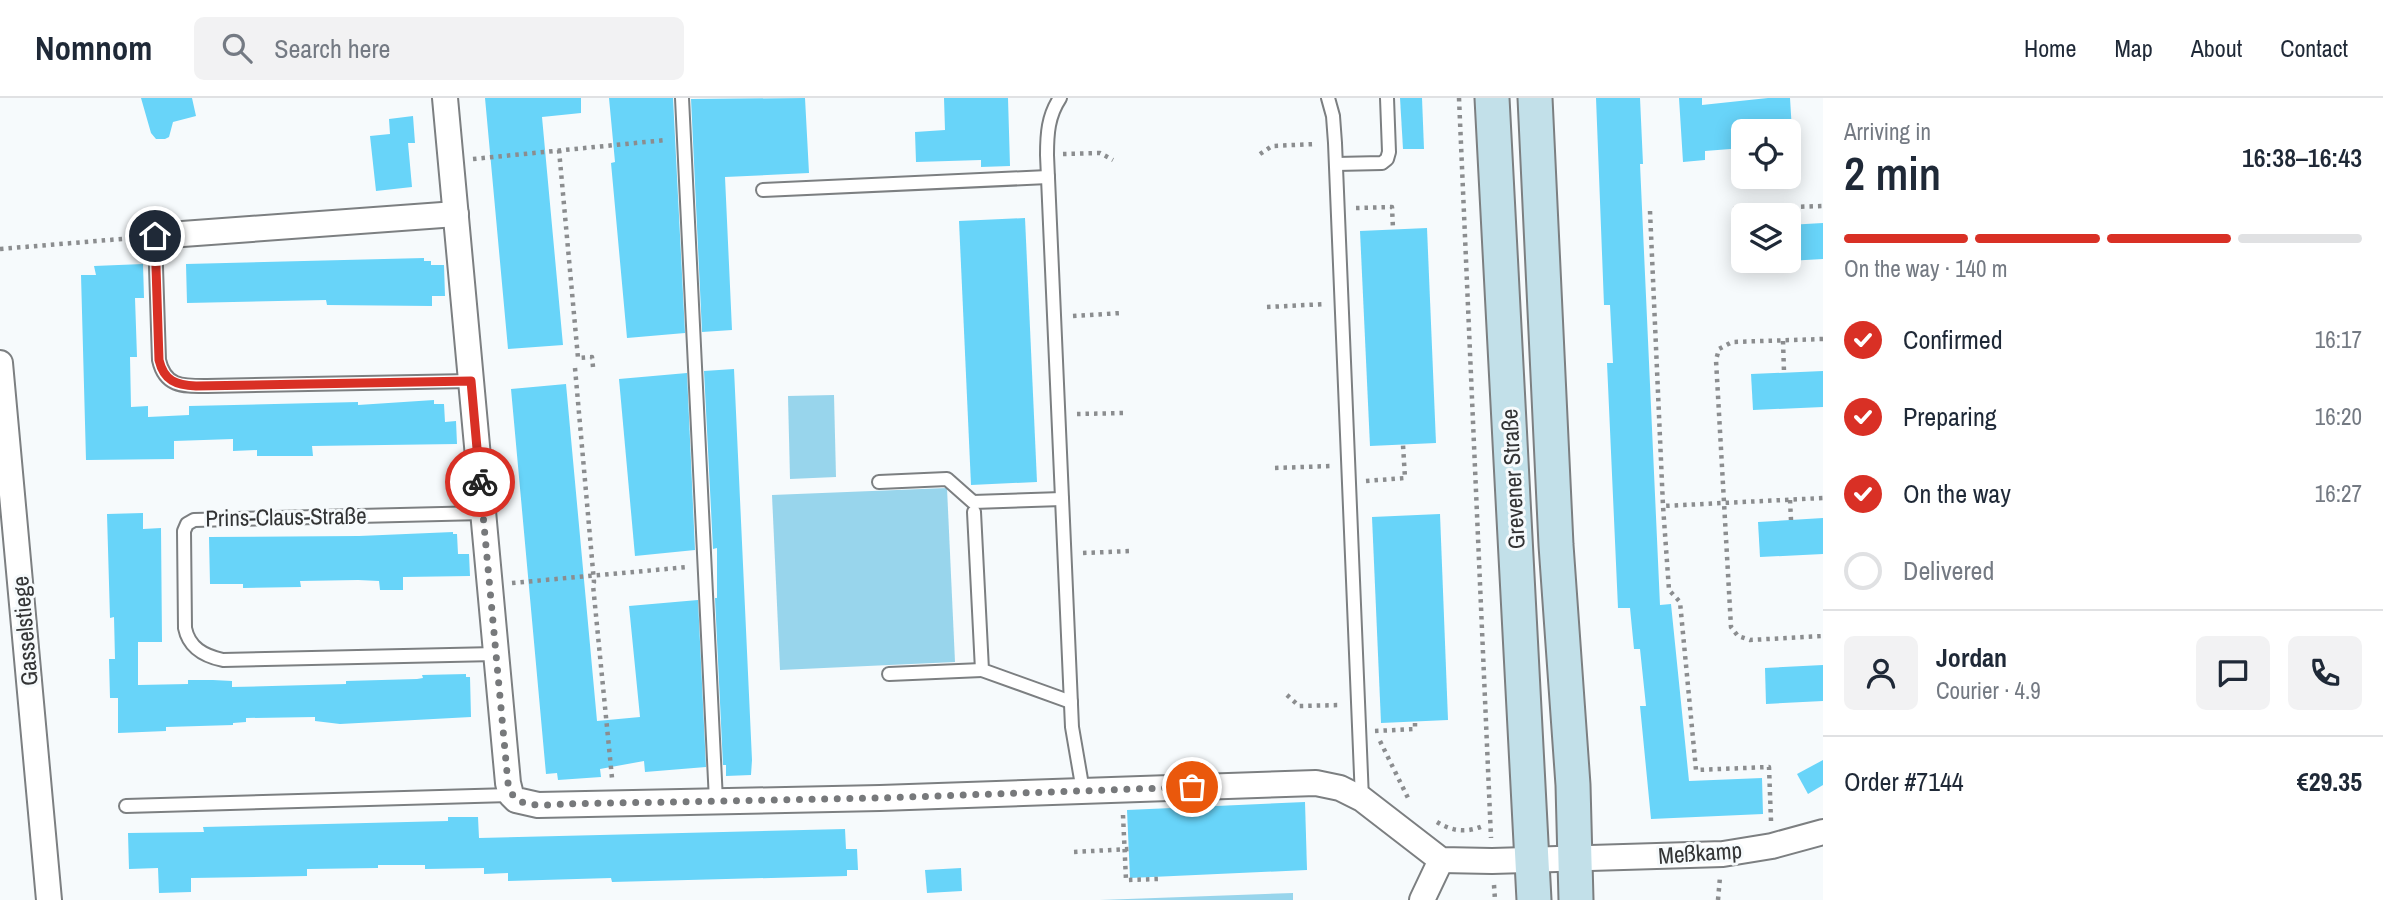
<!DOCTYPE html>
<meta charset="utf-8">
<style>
body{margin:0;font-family:"Archivo Narrow",sans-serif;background:#f2f2f3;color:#1f2937;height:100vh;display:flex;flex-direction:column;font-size:26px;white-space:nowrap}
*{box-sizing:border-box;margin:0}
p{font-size:23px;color:#747a83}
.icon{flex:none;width:38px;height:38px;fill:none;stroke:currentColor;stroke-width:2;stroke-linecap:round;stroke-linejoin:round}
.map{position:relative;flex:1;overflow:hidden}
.sheet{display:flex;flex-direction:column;background:#fff;width:560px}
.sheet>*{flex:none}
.tools{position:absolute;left:1731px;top:21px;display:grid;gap:14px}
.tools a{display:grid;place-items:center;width:70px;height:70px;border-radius:10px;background:#fff;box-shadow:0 4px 18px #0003;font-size:35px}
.pin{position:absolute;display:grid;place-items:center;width:60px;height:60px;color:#fff;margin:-30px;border:4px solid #fff;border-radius:50%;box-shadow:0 2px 7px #0007}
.courier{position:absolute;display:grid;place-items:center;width:70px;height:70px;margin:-35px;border:5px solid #d93025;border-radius:50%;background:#fff;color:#222;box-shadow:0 2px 9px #0007}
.summary em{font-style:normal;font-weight:600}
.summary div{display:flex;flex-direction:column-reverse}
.summary{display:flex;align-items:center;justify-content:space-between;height:119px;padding:0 21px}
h1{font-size:46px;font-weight:600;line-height:52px}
.bar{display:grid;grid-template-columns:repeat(4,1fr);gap:10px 7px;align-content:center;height:84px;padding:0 21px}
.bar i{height:9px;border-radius:5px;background:#e0e1e3}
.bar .selected{background:#d93025}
.bar p{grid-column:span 4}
.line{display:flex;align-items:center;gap:18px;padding:0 21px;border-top:2px solid #e0e1e3}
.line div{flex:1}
.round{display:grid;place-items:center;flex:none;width:74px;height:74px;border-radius:10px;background:#f2f2f3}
ol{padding:0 21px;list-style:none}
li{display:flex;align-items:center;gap:21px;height:77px}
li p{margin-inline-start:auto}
li .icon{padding:7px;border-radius:50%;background:#d93025;color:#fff;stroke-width:4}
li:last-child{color:#747a83}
li i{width:38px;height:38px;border:4px solid #e0e1e3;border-radius:50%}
header{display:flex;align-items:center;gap:42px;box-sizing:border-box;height:98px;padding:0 35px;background:#fff;border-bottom:2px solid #e0e1e3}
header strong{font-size:33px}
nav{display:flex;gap:38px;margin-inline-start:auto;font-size:24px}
.search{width:490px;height:63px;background:#f2f2f3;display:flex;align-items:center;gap:18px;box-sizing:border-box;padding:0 24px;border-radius:10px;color:#747a83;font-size:26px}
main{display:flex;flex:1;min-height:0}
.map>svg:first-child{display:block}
.green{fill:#98d5ec}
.building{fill:#68d4f9}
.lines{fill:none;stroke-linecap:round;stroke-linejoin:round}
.lane-casing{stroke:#7c7f81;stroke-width:16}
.street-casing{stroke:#7c7f81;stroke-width:28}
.secondary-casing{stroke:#7c7f81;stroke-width:37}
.path{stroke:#8b8d8f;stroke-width:4.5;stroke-dasharray:3.5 5;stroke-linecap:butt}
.lane{stroke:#fff;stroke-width:12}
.street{stroke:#fff;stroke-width:24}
.secondary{stroke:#c2e0e9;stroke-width:33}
.done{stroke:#77797b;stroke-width:7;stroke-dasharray:0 12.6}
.route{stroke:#d93025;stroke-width:9}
.labels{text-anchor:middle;stroke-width:6;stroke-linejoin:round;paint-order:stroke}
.street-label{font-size:23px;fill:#333435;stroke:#f6fafc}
</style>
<header>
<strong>Nomnom</strong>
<div class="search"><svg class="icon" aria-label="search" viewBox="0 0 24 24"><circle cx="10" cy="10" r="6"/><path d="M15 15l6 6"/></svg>Search here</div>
<nav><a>Home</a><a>Map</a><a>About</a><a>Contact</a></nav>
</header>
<main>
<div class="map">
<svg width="1823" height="802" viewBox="0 0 1823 802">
<rect width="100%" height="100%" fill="#f6fafc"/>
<g class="green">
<path d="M 834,297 L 836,379 L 790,381 L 788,298 Z"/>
<path d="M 947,390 L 955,564 L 780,572 L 772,397 Z"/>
<path d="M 1293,795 L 1293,802 L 1100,802 Z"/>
</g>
<g class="building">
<path d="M 141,0 L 192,0 L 196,18 L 173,24 L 169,39 L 165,41 L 156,41 L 151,35 Z"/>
<path d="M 485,0 L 581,0 L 581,15 L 542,19 L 563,247 L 508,251 Z"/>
<path d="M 609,0 L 673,0 L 685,235 L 627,240 L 611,65 L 615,64 Z"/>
<path d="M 805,0 L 809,75 L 725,79 L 732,232 L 702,234 L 691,1 Z"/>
<path d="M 944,0 L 1008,0 L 1010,68 L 981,69 L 981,62 L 916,64 L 915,34 L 945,32 Z"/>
<path d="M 1400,0 L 1422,0 L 1424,51 L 1403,51 Z"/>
<path d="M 1596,0 L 1640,0 L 1643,66 L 1640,66 L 1660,507 L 1671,506 L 1689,683 L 1762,680 L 1763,716 L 1651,721 L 1640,608 L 1646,608 L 1640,551 L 1634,551 L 1630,510 L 1618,510 L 1607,265 L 1613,265 L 1610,207 L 1604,207 Z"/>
<path d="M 1679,0 L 1702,0 L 1702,7 L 1768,0 L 1790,0 L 1792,33 L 1743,33 L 1743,50 L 1705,53 L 1705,62 L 1683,64 Z"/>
<path d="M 413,18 L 415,45 L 408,45 L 412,89 L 376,93 L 370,38 L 390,36 L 389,21 Z"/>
<path d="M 1025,120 L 1037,384 L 971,387 L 959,123 Z"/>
<path d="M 1823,125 L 1823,161 L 1788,163 L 1788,127 Z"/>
<path d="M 1427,130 L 1436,345 L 1370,348 L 1360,133 Z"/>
<path d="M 424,160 L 424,163 L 431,163 L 431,167 L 444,167 L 445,198 L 432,198 L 432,208 L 327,207 L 326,202 L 187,205 L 186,166 Z"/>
<path d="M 143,166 L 144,200 L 135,200 L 137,259 L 130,259 L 131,309 L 148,308 L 148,319 L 189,317 L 189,308 L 358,304 L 358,307 L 434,302 L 434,306 L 444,306 L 445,324 L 456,323 L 457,346 L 312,348 L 313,358 L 257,358 L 257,352 L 233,353 L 233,341 L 174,343 L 174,361 L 86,362 L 81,177 L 96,177 L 94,168 Z"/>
<path d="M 734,271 L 752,662 L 751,677 L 726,678 L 726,667 L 723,667 L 715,500 L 717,500 L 717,450 L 713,451 L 704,273 Z"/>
<path d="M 1823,273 L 1823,309 L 1753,312 L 1751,276 Z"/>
<path d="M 687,275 L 695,452 L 635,458 L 619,281 Z"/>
<path d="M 566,286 L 597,623 L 640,619 L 629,508 L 698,502 L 706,669 L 645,674 L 644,663 L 600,671 L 601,679 L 558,682 L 557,675 L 546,676 L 511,291 Z"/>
<path d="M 143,415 L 143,431 L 161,430 L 162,544 L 138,544 L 138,587 L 188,586 L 188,582 L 213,582 L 232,583 L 232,589 L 272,588 L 346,586 L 346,583 L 417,581 L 423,580 L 422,577 L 466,576 L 466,579 L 470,579 L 471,619 L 340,626 L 315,623 L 315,619 L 246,620 L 246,624 L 233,625 L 233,627 L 166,629 L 166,633 L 118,635 L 118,600 L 110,600 L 109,561 L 115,561 L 114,519 L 110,520 L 107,416 Z"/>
<path d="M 1440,416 L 1448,622 L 1381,625 L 1372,419 Z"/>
<path d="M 1823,420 L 1823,456 L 1760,459 L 1758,424 Z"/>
<path d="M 453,434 L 453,436 L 457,436 L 458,456 L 469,456 L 470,478 L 403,479 L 403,492 L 380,492 L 379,483 L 358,482 L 300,483 L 301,489 L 243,490 L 243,486 L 210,486 L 209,439 L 359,438 Z"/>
<path d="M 1823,567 L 1823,603 L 1766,606 L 1765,570 Z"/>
<path d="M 1823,662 L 1823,687 L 1808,696 L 1797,676 Z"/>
<path d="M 1305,704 L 1307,772 L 1130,780 L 1127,712 Z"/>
<path d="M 448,719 L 478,719 L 479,740 L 845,731 L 846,751 L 857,751 L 858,772 L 847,772 L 847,778 L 612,784 L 611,780 L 508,783 L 508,775 L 484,776 L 484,770 L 425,771 L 425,767 L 378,767 L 378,770 L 307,771 L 307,778 L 191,780 L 191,794 L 159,795 L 158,770 L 129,771 L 128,735 L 204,734 L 203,729 L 448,723 Z"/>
<path d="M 961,770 L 962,793 L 927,795 L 925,772 Z"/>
</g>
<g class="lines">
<g class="lane-casing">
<g id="lane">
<path d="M 682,0 L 716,703"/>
<path d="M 1060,0 C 1048,18 1047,36 1047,57 L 1072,629 L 1083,693"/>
<path d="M 1328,0 L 1333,18 L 1335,45 L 1362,701"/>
<path d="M 1336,66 L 1382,65 L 1387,61 L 1389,54 L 1387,0"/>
<path d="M 763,92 L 1048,79"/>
<path d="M 155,138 L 159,262 C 165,289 183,288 207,288 L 471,283"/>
<path d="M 879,384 L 947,381 L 973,404 L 1062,401"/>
<path d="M 974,414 L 982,572 L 1071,604"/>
<path d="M 483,415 L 194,422 L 187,426 L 184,433 L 185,530 C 189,550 204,558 223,562 L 496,556"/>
<path d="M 889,576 L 982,572"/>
<path d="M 126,708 L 511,697"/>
</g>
</g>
<g class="street-casing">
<g id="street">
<path d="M 445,0 L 508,685 L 511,697 L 516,702 L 538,707 L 880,700 L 1316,685 L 1340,690 L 1362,701 L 1441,762 L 1492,763 L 1723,756 L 1772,748 L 1823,734"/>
<path d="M 155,138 L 456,116"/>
<path d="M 0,265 L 49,802"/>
<path d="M 1422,802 L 1441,762"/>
</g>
</g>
<g class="secondary-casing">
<g id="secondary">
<path d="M 1492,0 L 1534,802"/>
<path d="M 1535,0 L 1556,447 L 1573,687 L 1576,802"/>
</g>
</g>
<g class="path">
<path d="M 1459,0 L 1491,740"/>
<path d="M 559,52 L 578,260 L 592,259 L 593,269"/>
<path d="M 1063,56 L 1100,55 L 1113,62"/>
<path d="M 1260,56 L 1272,48 L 1316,46"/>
<path d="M 473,61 L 666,42"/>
<path d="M 1356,110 L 1392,109 L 1393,131"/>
<path d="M 1776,110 L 1777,117"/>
<path d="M 1733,111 L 1823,108"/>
<path d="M 1650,113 L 1663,408"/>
<path d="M 0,151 L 133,140"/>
<path d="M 1267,209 L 1326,206"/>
<path d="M 1073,218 L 1121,215"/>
<path d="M 1823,241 L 1732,244 L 1719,251 L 1716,262 L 1731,529 L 1738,538 L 1750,542 L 1823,538"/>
<path d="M 1783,243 L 1784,274"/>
<path d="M 575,270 L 594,484 L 593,487 L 612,680"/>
<path d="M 1077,316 L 1125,315"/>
<path d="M 1275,370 L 1330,368"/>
<path d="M 1366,383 L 1405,380 L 1403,347"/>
<path d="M 1790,402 L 1791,422"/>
<path d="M 1083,455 L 1131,453"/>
<path d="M 512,485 L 688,469"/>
<path d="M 1287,597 L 1299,608 L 1341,607"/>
<path d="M 1375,633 L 1415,631 L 1415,623"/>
<path d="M 1380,643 L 1410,704"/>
<path d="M 1123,717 L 1126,782 L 1158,781 L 1158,779"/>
<path d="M 1771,723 L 1769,669 L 1696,672 L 1680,504 L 1669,492 L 1663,408 L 1823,400"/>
<path d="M 1437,724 C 1453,734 1468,735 1485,727"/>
<path d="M 1074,754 L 1129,751"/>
<path d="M 1494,787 L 1495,802"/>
<path d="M 1718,802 L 1720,779"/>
</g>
<use href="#lane" class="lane"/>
<use href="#street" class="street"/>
<use href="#secondary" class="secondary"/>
</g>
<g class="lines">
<path class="done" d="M 480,384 L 508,685 C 512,712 542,707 563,706 L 880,700 L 1192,689"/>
<path class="route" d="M 155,138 L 159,262 C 164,283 176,287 196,288 L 471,283 L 480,384"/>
</g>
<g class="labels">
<g class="street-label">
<text transform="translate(1513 381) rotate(-93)" y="8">Grevener Straße</text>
<text transform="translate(286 419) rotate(-1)" y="8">Prins-Claus-Straße</text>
<text transform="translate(25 533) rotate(-95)" y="8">Gasselstiege</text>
<text transform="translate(1700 755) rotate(-4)" y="8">Meßkamp</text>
</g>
</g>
</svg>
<div class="tools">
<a><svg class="icon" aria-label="locate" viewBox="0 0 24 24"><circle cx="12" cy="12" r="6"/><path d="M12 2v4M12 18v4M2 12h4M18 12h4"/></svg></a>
<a><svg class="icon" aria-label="layers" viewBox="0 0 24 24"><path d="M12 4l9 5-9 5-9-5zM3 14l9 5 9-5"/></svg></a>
</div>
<div class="pin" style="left:1192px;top:689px;background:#ea580c"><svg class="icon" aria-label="bag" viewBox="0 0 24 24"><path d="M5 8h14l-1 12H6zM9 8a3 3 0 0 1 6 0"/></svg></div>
<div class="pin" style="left:155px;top:138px;background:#1f2937"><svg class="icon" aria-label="home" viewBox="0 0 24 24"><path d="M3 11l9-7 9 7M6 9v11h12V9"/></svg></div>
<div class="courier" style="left:480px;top:384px"><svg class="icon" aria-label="bike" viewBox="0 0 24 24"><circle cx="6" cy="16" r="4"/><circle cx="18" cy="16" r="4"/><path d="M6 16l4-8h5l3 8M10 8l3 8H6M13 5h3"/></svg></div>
</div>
<section class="sheet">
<div class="summary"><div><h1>2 min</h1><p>Arriving in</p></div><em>16:38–16:43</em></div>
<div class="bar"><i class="selected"></i><i class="selected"></i><i class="selected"></i><i></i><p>On the way · 140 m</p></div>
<ol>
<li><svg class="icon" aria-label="check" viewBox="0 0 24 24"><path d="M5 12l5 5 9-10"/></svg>Confirmed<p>16:17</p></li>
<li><svg class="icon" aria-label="check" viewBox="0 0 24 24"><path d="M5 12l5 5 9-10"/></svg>Preparing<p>16:20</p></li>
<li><svg class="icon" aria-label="check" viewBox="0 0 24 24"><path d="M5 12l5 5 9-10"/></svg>On the way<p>16:27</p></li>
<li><i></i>Delivered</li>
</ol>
<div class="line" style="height:126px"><a class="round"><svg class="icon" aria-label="person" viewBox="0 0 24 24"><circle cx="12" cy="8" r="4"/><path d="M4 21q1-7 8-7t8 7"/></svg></a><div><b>Jordan</b><p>Courier · 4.9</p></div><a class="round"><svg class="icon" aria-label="chat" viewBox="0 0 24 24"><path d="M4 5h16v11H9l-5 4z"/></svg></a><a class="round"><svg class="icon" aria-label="phone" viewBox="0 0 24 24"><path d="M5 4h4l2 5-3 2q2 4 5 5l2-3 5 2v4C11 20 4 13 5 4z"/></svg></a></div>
<div class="line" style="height:91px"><div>Order #7144</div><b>€29.35</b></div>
</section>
</main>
